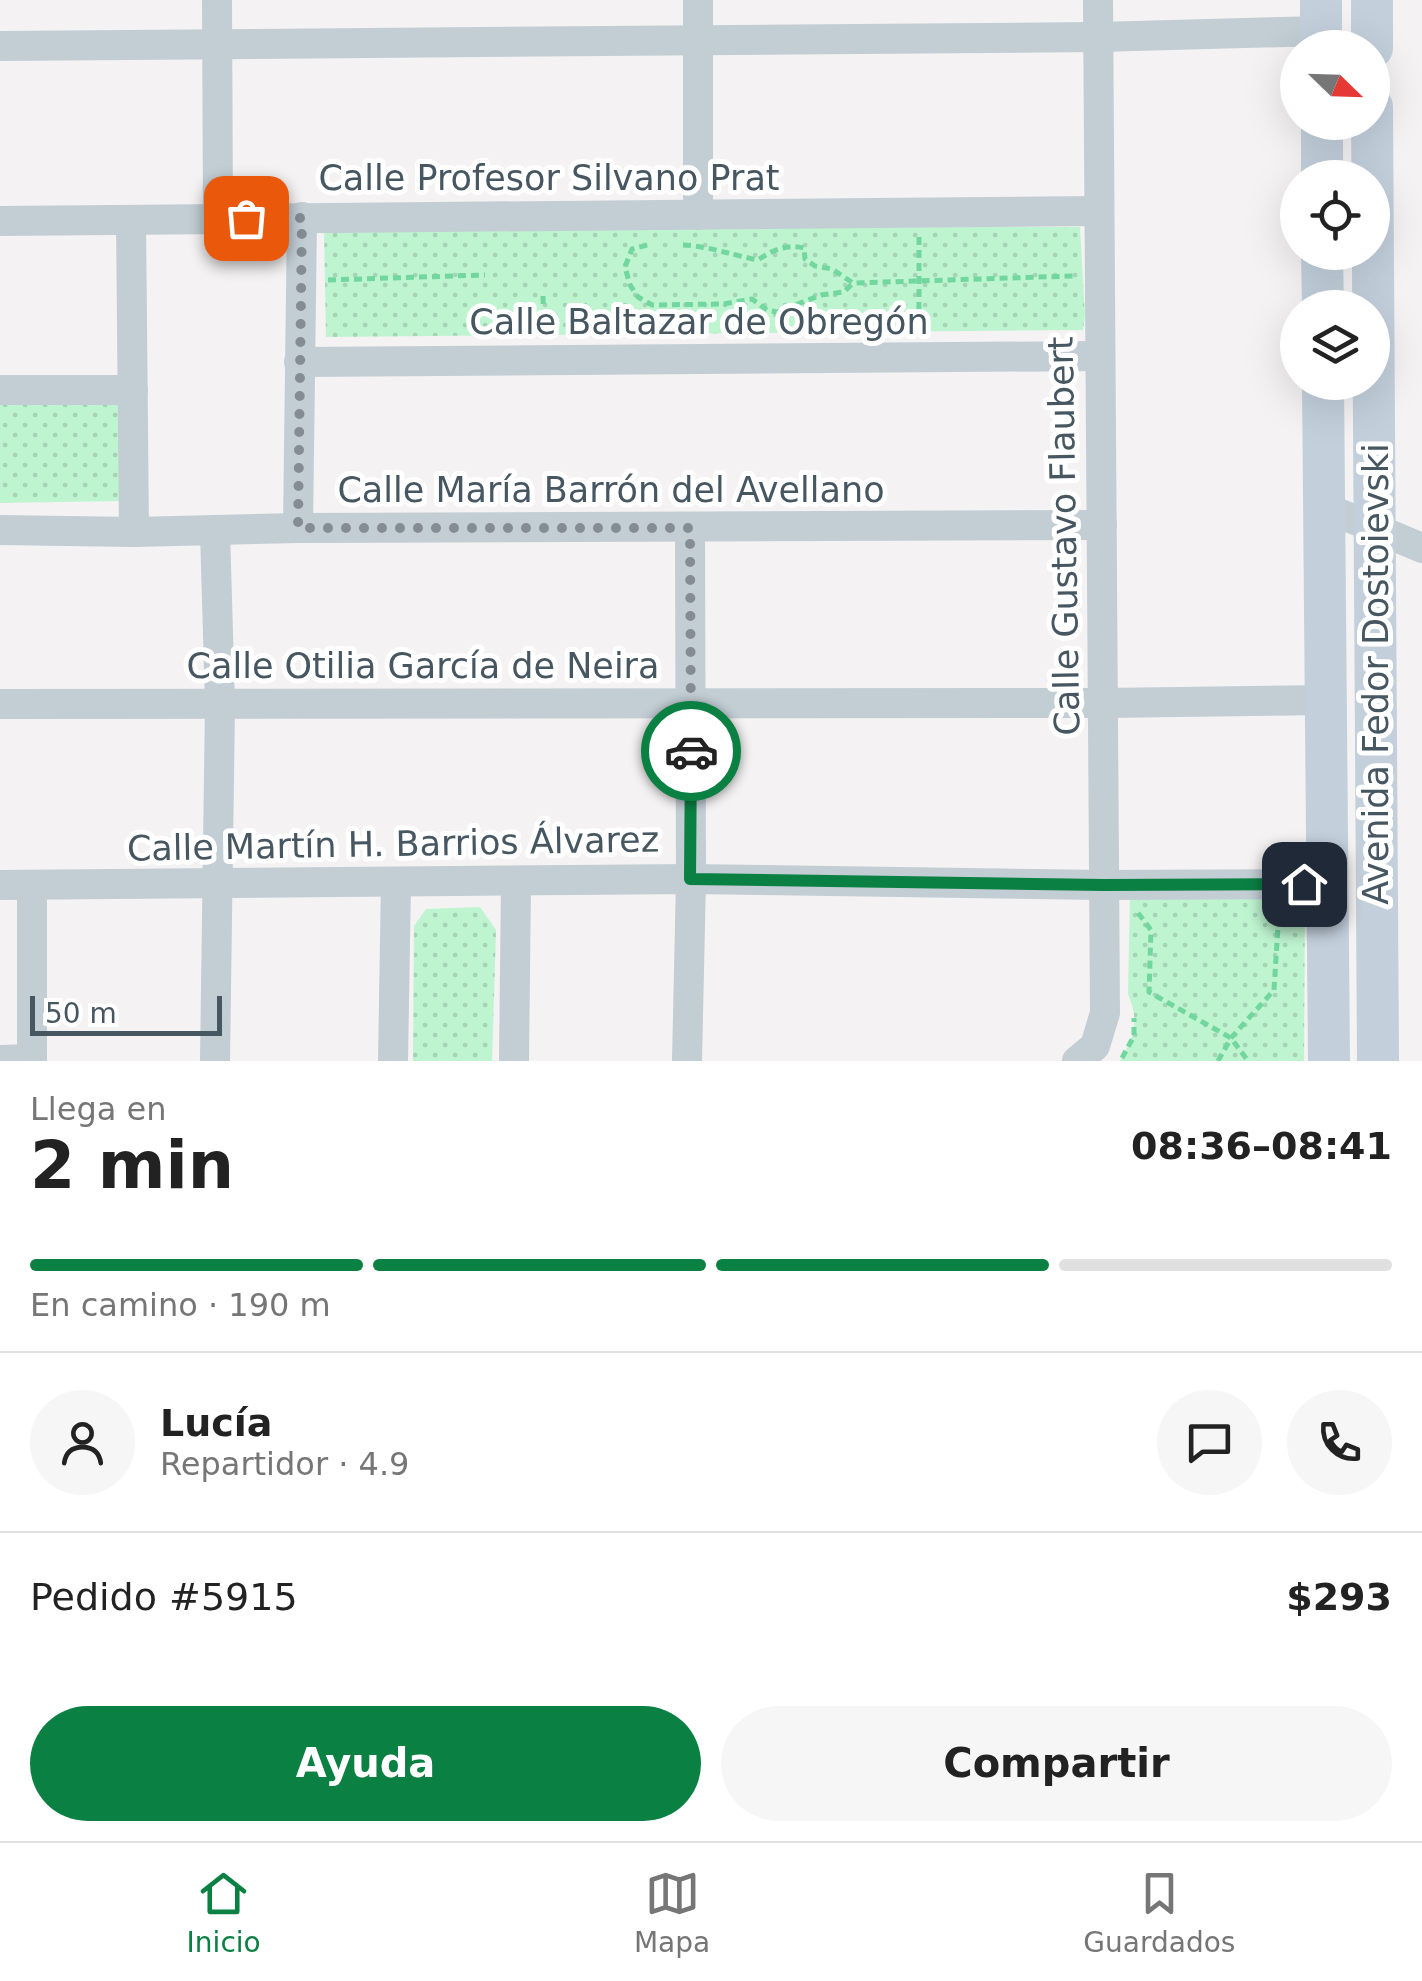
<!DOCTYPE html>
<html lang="es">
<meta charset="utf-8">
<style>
body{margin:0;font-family:"DejaVu Sans",sans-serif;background:#f6f6f6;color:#222;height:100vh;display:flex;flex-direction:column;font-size:38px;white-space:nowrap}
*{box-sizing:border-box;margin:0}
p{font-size:32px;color:#767676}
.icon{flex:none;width:55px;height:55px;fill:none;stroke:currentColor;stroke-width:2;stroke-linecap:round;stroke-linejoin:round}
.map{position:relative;height:1061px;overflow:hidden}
.details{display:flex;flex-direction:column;background:#fff;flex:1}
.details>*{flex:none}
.needle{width:65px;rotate:113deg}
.controls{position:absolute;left:1280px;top:30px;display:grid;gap:20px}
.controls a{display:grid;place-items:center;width:110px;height:110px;border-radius:50%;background:#fff;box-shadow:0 10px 40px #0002;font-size:50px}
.scale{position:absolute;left:30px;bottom:25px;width:192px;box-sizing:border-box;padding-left:10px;border:5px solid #475762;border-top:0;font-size:28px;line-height:35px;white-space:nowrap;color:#475762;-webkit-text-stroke:8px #fff;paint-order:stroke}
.pin{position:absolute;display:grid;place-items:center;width:85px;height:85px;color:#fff;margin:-42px;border-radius:20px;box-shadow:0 5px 15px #0006}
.courier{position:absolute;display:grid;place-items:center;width:100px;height:100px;margin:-50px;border:8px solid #0b8043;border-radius:50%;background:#fff;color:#222;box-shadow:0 2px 12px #0007}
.head em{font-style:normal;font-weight:700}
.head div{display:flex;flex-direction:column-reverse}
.head{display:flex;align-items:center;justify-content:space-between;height:170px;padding:0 30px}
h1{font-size:65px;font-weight:700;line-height:75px}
.bar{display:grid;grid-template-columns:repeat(4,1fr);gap:15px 10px;align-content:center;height:120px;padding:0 30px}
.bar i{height:12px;border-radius:8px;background:#e0e0e0}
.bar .on{background:#0b8043}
.bar p{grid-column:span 4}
.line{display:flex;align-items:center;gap:25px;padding:0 30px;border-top:2px solid #e0e0e0}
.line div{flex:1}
.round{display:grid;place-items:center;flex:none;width:105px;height:105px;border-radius:52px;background:#f6f6f6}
.primary-button{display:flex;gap:20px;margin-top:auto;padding:20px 30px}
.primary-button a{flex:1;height:115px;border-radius:60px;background:#0b8043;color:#fff;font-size:40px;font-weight:700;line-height:115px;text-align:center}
.primary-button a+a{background:#f6f6f6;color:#222}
.menu{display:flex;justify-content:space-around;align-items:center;height:140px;border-top:2px solid #e0e0e0;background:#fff;font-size:28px;color:#767676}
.menu a{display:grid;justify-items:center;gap:5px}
.menu .on{color:#0b8043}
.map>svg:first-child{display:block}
.park{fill:url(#park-dots)}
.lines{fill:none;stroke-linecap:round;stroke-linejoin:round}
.path{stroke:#72d69f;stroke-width:5;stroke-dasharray:8 5;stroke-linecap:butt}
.street{stroke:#c2cdd4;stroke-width:30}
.secondary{stroke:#c3d0dc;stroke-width:42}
.done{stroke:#848d94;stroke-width:10;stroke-dasharray:0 18}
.route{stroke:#0b8043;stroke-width:12}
.labels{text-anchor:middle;stroke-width:10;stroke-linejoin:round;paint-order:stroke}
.street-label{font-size:35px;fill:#475762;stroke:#fff}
</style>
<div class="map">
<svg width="1422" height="1061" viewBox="0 0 1422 1061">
<defs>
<pattern id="park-dots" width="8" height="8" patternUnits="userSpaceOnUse" patternTransform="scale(2.5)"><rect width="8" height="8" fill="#bef4d0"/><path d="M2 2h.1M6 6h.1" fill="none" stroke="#a5d3b5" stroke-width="1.8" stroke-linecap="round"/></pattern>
</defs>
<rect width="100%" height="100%" fill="#f4f2f2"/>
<g class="park">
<path d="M 1080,227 L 1085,316 L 1083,330 L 326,337 L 324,228 Z"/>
<path d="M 122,397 L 121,501 L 0,503 L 0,398 Z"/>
<path d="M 1130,893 L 1305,895 L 1304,1061 L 1120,1061 C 1134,1036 1140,1022 1128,994 Z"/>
<path d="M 480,907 L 496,930 L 492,1061 L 413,1061 L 414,926 L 426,909 Z"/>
</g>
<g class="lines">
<g class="path">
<path d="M 919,237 L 919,331"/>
<path d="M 647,245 L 632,249 L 625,267 L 630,285 L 638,297 L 652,305 L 723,304 L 752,299 L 767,310 L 777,312 L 821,295 L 844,292 L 853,283"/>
<path d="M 683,245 C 708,246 732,255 758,260 C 773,250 786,244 804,248 L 805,259 L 815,266 L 832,269 L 853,283 L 1074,276"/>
<path d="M 328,280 L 485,275"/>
<path d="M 543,296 L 544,333"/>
<path d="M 1138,913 L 1151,930 L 1149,992 L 1231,1038 L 1248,1061"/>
<path d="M 1122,1058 L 1134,1036 L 1134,1018"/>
<path d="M 1218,1061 L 1231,1038 L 1274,990 L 1278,927 L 1290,913"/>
</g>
<g class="street">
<path d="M 217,0 L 218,218"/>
<path d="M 698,0 L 698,215"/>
<path d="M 0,46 L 1098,37 L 1321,31"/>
<path d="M 131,220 L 134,532"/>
<path d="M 0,221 L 1099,211"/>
<path d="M 299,362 L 1100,356"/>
<path d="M 0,390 L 133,390"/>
<path d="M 1324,507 L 1422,548"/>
<path d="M 298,528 L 302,217"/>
<path d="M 0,530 L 134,532 L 298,528 L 1102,525"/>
<path d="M 0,704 L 1104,703 L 1326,700"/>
<path d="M 0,885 L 691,879 L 1103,885 L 1328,884"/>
<path d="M 32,885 L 32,1061"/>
<path d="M 0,1060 L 32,1059"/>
<path d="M 215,1061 L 220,704 L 215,530"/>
<path d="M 393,1061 L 396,882"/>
<path d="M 514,1061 L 516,881"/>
<path d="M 687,1061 L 691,879 L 690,528"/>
<path d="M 1077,1061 L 1095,1046 L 1105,1013 L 1098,0"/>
</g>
<g class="secondary">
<path d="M 1321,0 L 1321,48"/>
<path d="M 1372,0 L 1372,48"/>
<path d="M 1372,107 L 1378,1061"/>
<path d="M 1322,122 L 1322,178"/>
<path d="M 1322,252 L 1323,308"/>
<path d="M 1323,382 L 1329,1061"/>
</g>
</g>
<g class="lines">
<path class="done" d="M 246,218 L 302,218 L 298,528 L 690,528 L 691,751"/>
<path class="route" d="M 691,751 L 690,879 L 1103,885 L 1304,884"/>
</g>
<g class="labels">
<g class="street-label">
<text x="549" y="190">Calle Profesor Silvano Prat</text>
<text x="699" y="334">Calle Baltazar de Obregón</text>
<text x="611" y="502">Calle María Barrón del Avellano</text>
<text transform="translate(1064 536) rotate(-91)" y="12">Calle Gustavo Flaubert</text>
<text x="423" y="678">Calle Otilia García de Neira</text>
<text transform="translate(1376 674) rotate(-90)" y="12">Avenida Fedor Dostoievski</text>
<text transform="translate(393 844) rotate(-1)" y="12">Calle Martín H. Barrios Álvarez</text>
</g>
</g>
</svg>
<div class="controls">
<a><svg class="needle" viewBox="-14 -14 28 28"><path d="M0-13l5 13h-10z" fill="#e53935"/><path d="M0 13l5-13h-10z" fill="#767676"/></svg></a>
<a><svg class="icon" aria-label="locate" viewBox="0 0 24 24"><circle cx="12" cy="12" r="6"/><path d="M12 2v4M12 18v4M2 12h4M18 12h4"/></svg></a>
<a><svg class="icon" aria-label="layers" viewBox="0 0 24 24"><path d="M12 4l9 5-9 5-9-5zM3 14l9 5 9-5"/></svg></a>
</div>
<div class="scale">50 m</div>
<div class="pin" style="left:246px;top:218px;background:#ea580c"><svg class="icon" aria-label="bag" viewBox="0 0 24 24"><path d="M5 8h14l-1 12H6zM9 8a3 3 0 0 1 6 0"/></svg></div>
<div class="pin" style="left:1304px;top:884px;background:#1f2937"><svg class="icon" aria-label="home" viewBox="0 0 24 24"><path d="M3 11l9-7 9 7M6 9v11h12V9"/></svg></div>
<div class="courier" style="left:691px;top:751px"><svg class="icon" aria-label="car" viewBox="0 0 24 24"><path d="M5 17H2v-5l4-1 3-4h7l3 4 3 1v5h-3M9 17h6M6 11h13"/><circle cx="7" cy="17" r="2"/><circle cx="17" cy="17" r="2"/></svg></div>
</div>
<section class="details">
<div class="head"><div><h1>2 min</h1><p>Llega en</p></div><em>08:36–08:41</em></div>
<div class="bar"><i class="on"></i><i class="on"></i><i class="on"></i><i></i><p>En camino · 190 m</p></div>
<div class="line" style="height:180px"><a class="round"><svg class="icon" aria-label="person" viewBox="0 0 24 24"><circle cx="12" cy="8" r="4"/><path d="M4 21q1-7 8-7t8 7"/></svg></a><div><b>Lucía</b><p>Repartidor · 4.9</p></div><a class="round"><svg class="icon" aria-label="chat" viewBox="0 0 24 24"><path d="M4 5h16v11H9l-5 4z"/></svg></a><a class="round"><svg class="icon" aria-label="phone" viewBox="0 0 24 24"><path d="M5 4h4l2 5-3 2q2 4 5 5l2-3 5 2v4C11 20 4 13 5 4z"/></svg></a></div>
<div class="line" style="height:130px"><div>Pedido #5915</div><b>$293</b></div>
<div class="primary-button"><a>Ayuda</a><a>Compartir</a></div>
</section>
<nav class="menu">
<a class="on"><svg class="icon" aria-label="home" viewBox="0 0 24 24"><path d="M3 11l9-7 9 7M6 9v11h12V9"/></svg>Inicio</a>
<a><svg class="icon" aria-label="map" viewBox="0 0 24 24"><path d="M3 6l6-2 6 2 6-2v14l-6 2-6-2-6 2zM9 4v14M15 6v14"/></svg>Mapa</a>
<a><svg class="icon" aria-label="saved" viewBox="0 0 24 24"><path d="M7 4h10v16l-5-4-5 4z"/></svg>Guardados</a>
</nav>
